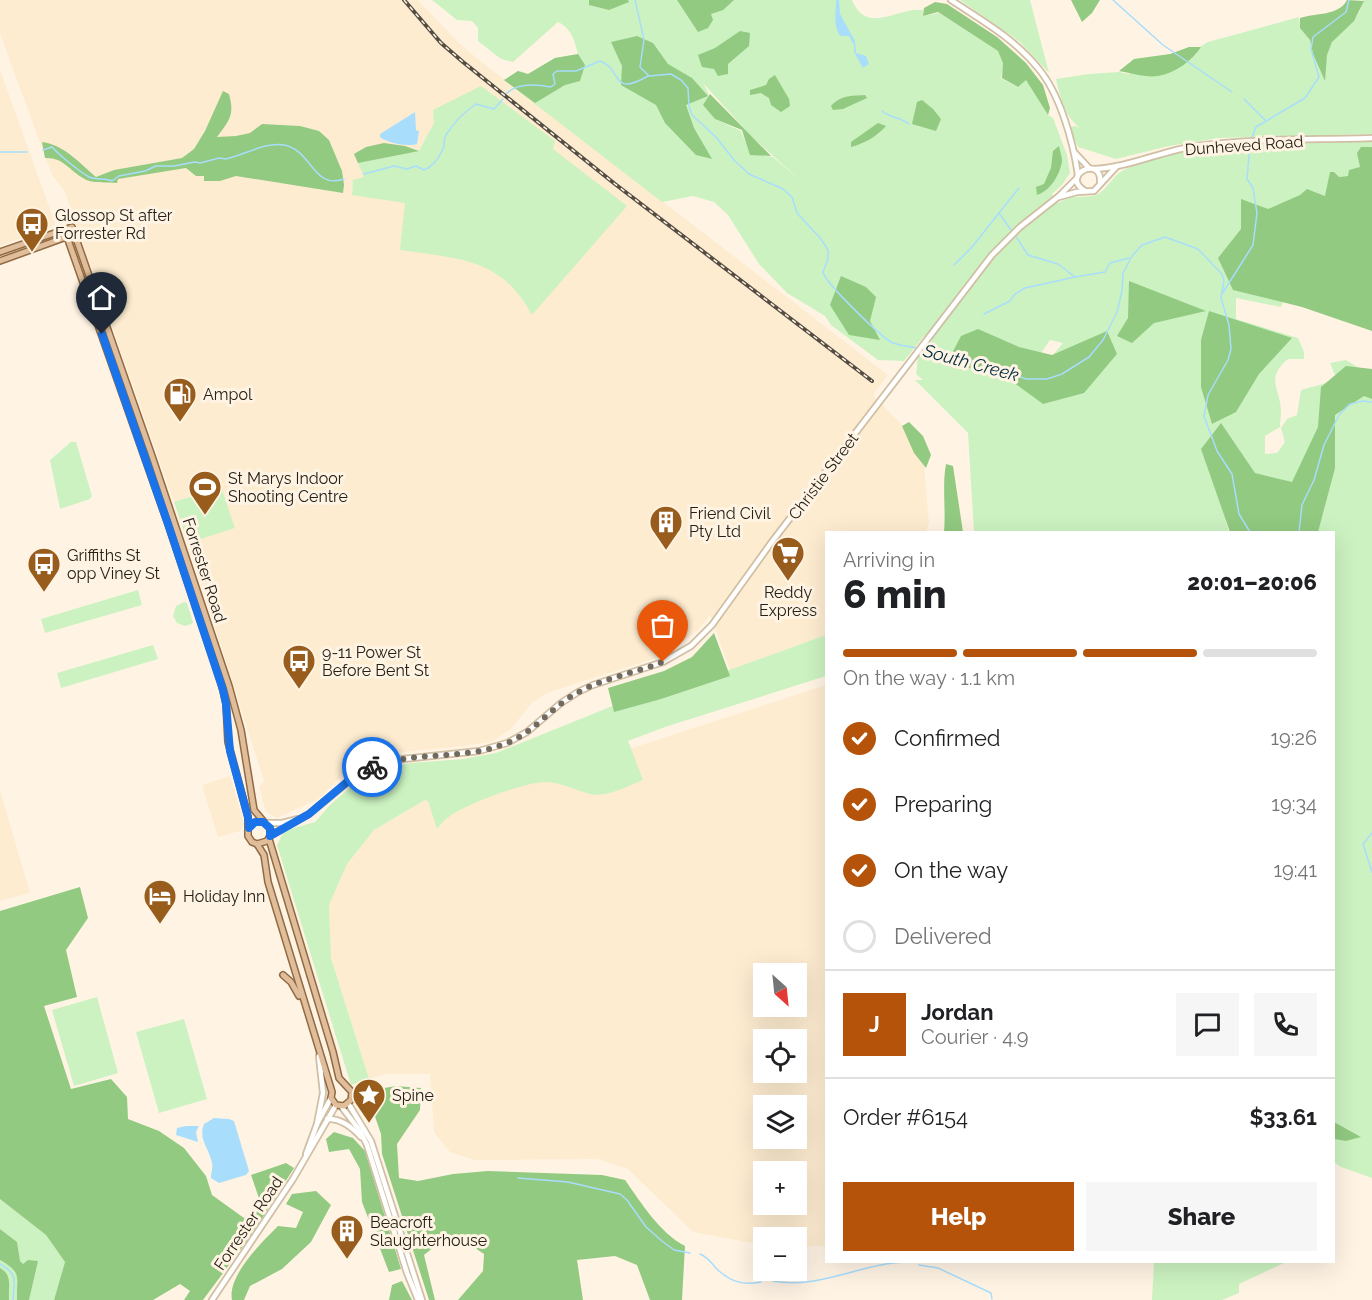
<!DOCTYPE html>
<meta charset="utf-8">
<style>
body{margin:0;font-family:Raleway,sans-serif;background:#f6f6f6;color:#202124;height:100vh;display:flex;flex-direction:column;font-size:22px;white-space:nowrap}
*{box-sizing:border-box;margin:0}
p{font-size:20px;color:#757577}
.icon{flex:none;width:33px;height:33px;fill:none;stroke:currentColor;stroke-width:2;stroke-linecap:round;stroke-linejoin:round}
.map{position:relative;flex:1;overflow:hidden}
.details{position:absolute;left:825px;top:531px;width:510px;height:732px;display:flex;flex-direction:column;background:#fff;border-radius:0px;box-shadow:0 6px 24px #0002}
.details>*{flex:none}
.needle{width:39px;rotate:153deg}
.controls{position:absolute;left:753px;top:963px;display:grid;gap:12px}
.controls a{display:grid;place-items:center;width:54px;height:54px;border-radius:0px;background:#fff;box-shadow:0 6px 24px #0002;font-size:30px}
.pin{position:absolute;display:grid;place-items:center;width:51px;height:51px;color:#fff;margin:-62px -26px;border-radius:50% 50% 50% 0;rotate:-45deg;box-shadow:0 0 6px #0007}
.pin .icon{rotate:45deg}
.courier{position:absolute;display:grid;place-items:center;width:60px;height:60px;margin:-30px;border:4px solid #1a73e8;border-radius:50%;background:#fff;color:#222;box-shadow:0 2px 8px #0007}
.summary em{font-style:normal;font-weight:800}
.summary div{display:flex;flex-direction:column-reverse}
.summary{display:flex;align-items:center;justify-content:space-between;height:102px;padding:0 18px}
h1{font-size:39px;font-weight:800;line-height:45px}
.bar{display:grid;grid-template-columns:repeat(4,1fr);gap:9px 6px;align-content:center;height:72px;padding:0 18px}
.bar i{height:8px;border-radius:4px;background:#e0e0e0}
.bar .active{background:#b45309}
.bar p{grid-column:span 4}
.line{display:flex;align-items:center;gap:15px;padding:0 18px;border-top:2px solid #e0e0e0}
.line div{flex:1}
.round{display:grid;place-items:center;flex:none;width:63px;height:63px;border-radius:0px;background:#f6f6f6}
ol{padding:0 18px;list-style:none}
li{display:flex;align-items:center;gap:18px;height:66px}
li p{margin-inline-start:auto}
li .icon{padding:6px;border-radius:50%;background:#b45309;color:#fff;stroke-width:4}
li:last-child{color:#757577}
li i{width:33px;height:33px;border:3px solid #e0e0e0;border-radius:50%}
.action{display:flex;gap:12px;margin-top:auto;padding:12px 18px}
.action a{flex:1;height:69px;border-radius:0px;background:#b45309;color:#fff;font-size:24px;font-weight:800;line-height:69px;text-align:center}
.action a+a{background:#f6f6f6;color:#202124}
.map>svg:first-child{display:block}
.built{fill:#fdecd0;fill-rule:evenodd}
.green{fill:#ccf2c1;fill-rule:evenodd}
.forest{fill:#92ca81}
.water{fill:#a9ddfc}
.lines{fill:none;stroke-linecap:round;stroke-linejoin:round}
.stream{stroke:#a9ddfc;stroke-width:1.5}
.secondary-casing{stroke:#d0bfa4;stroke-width:8}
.primary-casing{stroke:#926a42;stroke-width:8}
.secondary{stroke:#fff;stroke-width:4.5}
.primary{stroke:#e0be9b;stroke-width:5}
.rail-casing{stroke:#554d42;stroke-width:4}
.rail{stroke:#fff4e4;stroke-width:1.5;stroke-dasharray:4.5;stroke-linecap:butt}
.done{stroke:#726a5e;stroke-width:6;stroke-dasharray:0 10.8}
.route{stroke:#1a73e8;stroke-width:8}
.labels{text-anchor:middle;stroke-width:6;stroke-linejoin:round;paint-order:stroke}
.street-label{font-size:16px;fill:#262016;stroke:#fff4e4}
.poi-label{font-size:16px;fill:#262016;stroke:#fff4e4;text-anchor:start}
.water-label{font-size:18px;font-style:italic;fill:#022e42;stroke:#fff4e4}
</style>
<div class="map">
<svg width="1372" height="1300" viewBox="0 0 1372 1300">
<rect width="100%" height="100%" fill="#fff4e4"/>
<g class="built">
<path d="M 0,0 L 418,0 L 459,43 L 478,59 L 888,375 L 873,395 L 904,427 L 924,466 L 929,523 L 926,532 L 826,532 L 826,635 L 730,670 L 710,615 L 698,630 L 668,652 L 656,658 L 547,693 L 531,704 L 511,729 L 491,742 L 464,746 L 383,754 L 345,773 L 318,799 L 277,818 L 266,812 L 259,787 L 264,781 L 188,543 L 235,528 L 221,487 L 174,502 L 64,190 L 52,175 L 0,34 Z"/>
<path d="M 0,70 L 56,226 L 0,246 Z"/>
<path d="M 826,685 L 826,1246 L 797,1247 L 796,1238 L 764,1238 L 763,1245 L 693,1232 L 628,1169 L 598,1159 L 474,1160 L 450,1152 L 434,1132 L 430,1074 L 386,1074 L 369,1079 L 331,957 L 329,905 L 347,864 L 374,830 L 425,800 L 627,740 L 632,748 ZM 764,974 L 796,974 L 796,1006 L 764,1006 ZM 764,1040 L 796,1040 L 796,1072 L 764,1072 ZM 764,1106 L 796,1106 L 796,1138 L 764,1138 ZM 764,1172 L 796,1172 L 796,1204 L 764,1204 Z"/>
<path d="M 230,776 L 244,824 L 240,831 L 218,837 L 202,785 Z"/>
<path d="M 0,790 L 30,893 L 0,901 Z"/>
</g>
<g class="green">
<path d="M 432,0 L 852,0 C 867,36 897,7 923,10 L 923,16 L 939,13 L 998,51 L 1004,63 L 1001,78 L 1017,87 L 1026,79 L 1048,115 L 1053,118 L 1067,155 L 1070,173 L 1062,185 L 1052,194 L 1057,203 C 1063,201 1069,197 1074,197 C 1083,196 1094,198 1101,192 C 1111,184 1114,173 1128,168 C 1198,139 1297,144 1372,141 L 1372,147 L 1361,147 L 1360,167 L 1348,176 L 1338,177 L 1325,196 L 1309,190 L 1287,293 L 1281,307 L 1236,298 L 1236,319 L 1298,338 L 1304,352 L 1304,359 L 1288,359 C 1264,379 1281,389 1281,412 C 1281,417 1280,422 1280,427 L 1265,436 L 1265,454 L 1277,453 L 1285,442 L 1281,428 L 1287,419 L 1297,415 L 1301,390 L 1337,380 L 1330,363 L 1346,360 L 1359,368 L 1372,370 L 1372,1178 L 1341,1167 L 1334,1162 L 1334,1139 L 1346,1141 L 1360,1137 L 1334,1122 L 1334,532 L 1229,532 L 1229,526 L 1225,518 L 1229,532 L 974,532 L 968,433 L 915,380 L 923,380 L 916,374 L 918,357 L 932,341 L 924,336 L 904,361 L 878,360 L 831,325 L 825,316 L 787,293 L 759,264 L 728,215 L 714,202 L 693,196 L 662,202 L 504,80 L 518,71 L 528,74 L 555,58 L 578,54 C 574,40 572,29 558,22 L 513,62 L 501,59 L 478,41 L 478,28 L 472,21 L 457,20 ZM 703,83 L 750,135 L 803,183 L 773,157 L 751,154 L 741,131 L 715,119 L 705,106 L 709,94 ZM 1050,340 L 1063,343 L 1048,361 L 1038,357 Z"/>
<path d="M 960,0 L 1030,0 L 1049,73 L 1020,42 Z"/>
<path d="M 1363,0 L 1372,0 L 1372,134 L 1219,138 L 1169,146 L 1116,159 L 1078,147 L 1069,127 L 1075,126 L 1080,128 C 1065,117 1060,97 1056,79 L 1089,74 L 1119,72 L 1129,74 L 1139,70 L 1171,72 L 1197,53 L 1201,46 L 1208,42 L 1299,17 C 1300,32 1307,31 1311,43 C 1316,55 1317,68 1325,79 C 1326,67 1325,51 1333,41 C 1344,25 1359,23 1363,0 Z"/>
<path d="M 481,86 L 555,141 L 553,149 L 627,206 L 532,315 C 501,257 458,259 400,250 L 405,203 L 352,195 L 353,180 L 364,177 L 354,154 C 375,141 396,143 419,151 L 434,123 L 433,110 Z"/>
<path d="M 71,442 L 76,442 L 92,496 L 90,499 L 60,509 L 50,460 Z"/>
<path d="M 221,487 L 235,528 L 188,543 L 174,502 Z"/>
<path d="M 138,590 L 142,605 L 45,633 L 41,619 Z"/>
<path d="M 184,602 L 187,603 L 193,622 L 192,624 L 185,626 L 177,623 L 173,616 L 176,606 Z"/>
<path d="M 826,635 L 826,676 L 665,727 L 628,741 L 643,780 C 627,786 607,798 590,794 C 575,790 560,782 545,782 C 523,783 469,803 450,816 C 445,819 441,824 437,829 L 428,801 L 425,800 L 374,830 L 347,864 L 329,905 L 331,958 L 369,1079 L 351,1085 L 277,845 L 284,831 L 315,822 L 330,805 L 356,782 L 386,768 L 411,763 L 463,759 L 496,753 L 610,707 L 707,678 Z"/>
<path d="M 153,645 L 158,659 L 61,688 L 57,673 Z"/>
<path d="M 97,997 L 118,1073 L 74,1086 L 52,1010 Z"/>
<path d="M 184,1019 L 207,1099 L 159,1113 L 136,1032 Z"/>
<path d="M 0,1199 L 46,1235 L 65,1262 L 54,1300 L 29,1300 L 37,1261 L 23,1264 L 19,1261 L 17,1242 L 0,1229 Z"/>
<path d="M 0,1260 C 23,1273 16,1277 17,1300 L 0,1300 Z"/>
<path d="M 1154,1262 L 1286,1262 L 1239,1284 L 1239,1293 L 1222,1300 L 1152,1300 Z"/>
</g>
<g class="forest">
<path d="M 589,0 L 628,0 L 629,2 L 609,10 L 589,5 Z"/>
<path d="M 677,0 L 734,0 L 723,10 L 711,14 L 713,20 L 708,28 L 698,32 Z"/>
<path d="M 1071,0 L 1100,0 L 1092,13 L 1082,22 Z"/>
<path d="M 1347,0 L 1364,1 L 1354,21 L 1332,42 L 1327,55 L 1325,81 L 1313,54 L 1310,40 L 1300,28 L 1300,18 C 1315,13 1339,16 1347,0 Z"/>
<path d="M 935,2 L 947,4 L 997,37 L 1026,63 L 1043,85 L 1050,108 L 1048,115 L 1026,80 L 1018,87 L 1002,78 L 1003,63 L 998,51 L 938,12 L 923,16 L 924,8 Z"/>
<path d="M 740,31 L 750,33 L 749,46 L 728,64 L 728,74 L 718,76 L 714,69 L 702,67 L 698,55 L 715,48 Z"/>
<path d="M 637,36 L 653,43 L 668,64 L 692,78 L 708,96 L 686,105 L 694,128 L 712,159 L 696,155 L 665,123 L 656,105 L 621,85 L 622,66 L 611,42 Z"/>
<path d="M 1189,47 L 1201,47 C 1192,61 1175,73 1158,76 C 1146,78 1131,73 1119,71 L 1134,59 L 1170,54 Z"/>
<path d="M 578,54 L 585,65 L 580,81 L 565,85 L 535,103 L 504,80 L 518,71 L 528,74 L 555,58 Z"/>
<path d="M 775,75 L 789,99 L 790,106 L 781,112 L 771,105 L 769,98 L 761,93 L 750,95 L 750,90 L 766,85 L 769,79 Z"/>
<path d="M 223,91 L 229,94 C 235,116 229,120 217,137 L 236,136 L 250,133 L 262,124 L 300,126 L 319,131 L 329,140 L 342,171 L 344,185 L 343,193 L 236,176 L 220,181 L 204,181 L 204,176 L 196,176 L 186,168 L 118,179 L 117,183 C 107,182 91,184 83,178 C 69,170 63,157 45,158 L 42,142 C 65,145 79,163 96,177 L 114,170 L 182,158 L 194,149 L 205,131 Z"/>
<path d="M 710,94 L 771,156 L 750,155 L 742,130 L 715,119 L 703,105 Z"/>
<path d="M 865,95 L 867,98 L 843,109 L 833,110 L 831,106 C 841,95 851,96 865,95 Z"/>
<path d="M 922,100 L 933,109 L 941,119 L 936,131 L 912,124 L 917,102 Z"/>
<path d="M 878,123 L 886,126 C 876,137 865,143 851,147 L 851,142 Z"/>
<path d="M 384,143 L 405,146 L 419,151 L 358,163 L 354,154 L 366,147 Z"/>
<path d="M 1059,146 C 1060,151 1062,157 1062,161 C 1060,175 1050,191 1037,195 L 1036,187 L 1044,184 L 1051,168 L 1053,151 Z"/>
<path d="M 1361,147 L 1372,147 L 1372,331 L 1302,307 L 1233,290 L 1218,258 L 1241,229 L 1241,199 L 1268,209 L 1300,195 L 1307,189 L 1325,196 L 1330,172 L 1334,172 L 1339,177 L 1348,176 L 1349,170 L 1360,167 L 1357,153 Z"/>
<path d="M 841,276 L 866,287 L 876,297 L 870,321 L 880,340 L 849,335 L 830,305 Z"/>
<path d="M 1129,281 L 1206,311 L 1154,323 L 1132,343 L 1117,336 L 1128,318 Z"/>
<path d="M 1209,311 L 1292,338 L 1259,374 L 1236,412 L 1212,424 L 1201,387 L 1201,340 Z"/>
<path d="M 978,329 L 1019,347 L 1052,355 L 1107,331 L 1117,354 L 1084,393 L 1043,404 L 1013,382 L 948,361 L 961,336 Z"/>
<path d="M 1346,366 L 1372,369 L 1372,399 L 1364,396 L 1335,415 L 1335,468 L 1318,532 L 1230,532 L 1201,449 L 1221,423 L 1255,473 L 1292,482 L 1318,427 L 1321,387 Z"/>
<path d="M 909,422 L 923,436 L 931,455 L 926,468 L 914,453 L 902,426 Z"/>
<path d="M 946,464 L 953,466 L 963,532 L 944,532 C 946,510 942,485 946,464 Z"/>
<path d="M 714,633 L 730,676 L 661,699 L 614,712 L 608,688 L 664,671 L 692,657 Z"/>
<path d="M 80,887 L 88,918 L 66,950 L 77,997 L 44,1006 L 71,1089 L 111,1079 L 127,1097 L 128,1119 L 159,1131 L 184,1148 L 206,1176 L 212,1195 L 244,1218 L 254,1214 L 260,1201 L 251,1175 L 286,1163 L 294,1168 L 252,1234 L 203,1300 L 184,1300 L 190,1291 L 180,1284 L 153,1300 L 54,1300 L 65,1262 L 46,1235 L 0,1199 L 0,911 Z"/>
<path d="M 396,1086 L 421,1088 L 420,1110 L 397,1144 L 399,1178 L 418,1181 L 453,1174 L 488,1171 L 602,1175 L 625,1180 C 642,1204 659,1232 685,1246 L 682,1300 L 650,1300 L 637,1265 L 615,1256 L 577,1260 L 583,1300 L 458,1300 L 483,1271 L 484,1254 L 472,1246 L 444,1239 L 424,1255 L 435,1300 L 429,1300 L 382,1154 L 381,1134 L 371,1105 L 372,1090 Z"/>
<path d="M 1334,1122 L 1361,1137 L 1346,1141 L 1334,1139 Z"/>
<path d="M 334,1132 L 353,1138 L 365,1151 L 401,1269 L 389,1272 L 362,1202 L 360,1169 L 349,1149 L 329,1152 L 326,1139 Z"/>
<path d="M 316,1191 L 331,1205 L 311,1242 L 282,1269 L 250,1286 L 244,1300 L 232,1300 C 227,1276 262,1242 278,1226 L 296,1228 L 303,1212 L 286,1204 L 292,1194 Z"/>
<path d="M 0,1229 L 17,1242 L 20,1261 L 23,1264 L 28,1260 L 38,1261 L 29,1300 L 17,1300 C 16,1277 23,1273 0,1260 Z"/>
<path d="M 0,1268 C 13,1275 8,1287 9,1300 L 0,1300 Z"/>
<path d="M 402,1281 L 412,1300 L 389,1300 L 392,1285 Z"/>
</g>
<g class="water">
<path d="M 836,0 L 839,0 L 840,14 L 855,41 L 856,53 L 866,56 L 869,64 L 863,68 L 854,52 L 854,45 L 849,36 L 840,36 C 833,25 836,13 836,0 Z"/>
<path d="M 415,112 L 416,130 L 419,131 L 417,144 C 407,147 388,143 380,137 L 380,134 Z"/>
<path d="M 214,1118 L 229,1119 L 234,1121 L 249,1171 L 246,1175 L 219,1183 L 211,1178 C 211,1173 213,1167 212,1163 C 209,1148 198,1139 204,1124 Z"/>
<path d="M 186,1126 L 199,1126 L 196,1132 L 198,1142 L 176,1135 L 177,1128 Z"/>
</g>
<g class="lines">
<g class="stream">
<path d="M 635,0 L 644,40 L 640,67 L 649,76 L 671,74 L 681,80 L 688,88 L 689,106 L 692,115 L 716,137 L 734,160 L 749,174 L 783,189 L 792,197 L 797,213 L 821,239 L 828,250 L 828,259 L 823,272 C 825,283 883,339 893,343 C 901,346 910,346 917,348"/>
<path d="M 1113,0 L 1163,45 L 1232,92"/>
<path d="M 506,94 C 517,82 536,84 551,87 L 555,84 L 553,74 L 557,71 L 576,71 L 600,61 C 623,69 610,98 648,76"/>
<path d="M 1244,99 L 1265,120"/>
<path d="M 882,111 C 890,118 900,117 909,124"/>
<path d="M 43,150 L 52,147 C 58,154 80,172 89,177 C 97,180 106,178 112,181 L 119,176 L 145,171 L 156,166 L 174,166 L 195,162 L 200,163 L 219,158 L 226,159 C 244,155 265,142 284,145 C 312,150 313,190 344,179"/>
<path d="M 0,152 L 27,152"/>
<path d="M 364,174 L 394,166 L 407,169 L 416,166 L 424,170 C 432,167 439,158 443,149 C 445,144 443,140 446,135 C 454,122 463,113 476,104 L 494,109 L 503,99"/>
<path d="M 1011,230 L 999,213 L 1019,188"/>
<path d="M 1015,235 L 1028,255 L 1058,264 L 1075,277 L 1105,272 L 1110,263 L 1129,258"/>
<path d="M 954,265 L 972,247 L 999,213"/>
<path d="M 1222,294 L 1253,245 L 1257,213 L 1253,188 L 1247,179 L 1250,143 L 1256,127 L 1305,98 L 1319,77 L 1311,49 L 1313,37 L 1346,12 L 1349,0"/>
<path d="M 984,314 L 1010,301 L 1014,295 L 1025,288 L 1075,277"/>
<path d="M 922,349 L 983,363 L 1026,379 L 1047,379 L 1062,374 L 1089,357 L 1103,340 L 1117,312 L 1122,291 L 1123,273 L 1132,256 L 1142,245 L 1165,237 L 1198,249 L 1222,274 L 1224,281 L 1221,298 L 1229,325 L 1231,349 L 1228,360 L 1208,395 L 1204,416 L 1217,451 L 1232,474 L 1239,514 L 1250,532"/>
<path d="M 1299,532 L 1302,505 L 1314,480 L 1324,445 L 1339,415 L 1350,404 L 1363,401 L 1372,402"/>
<path d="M 1372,833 L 1363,844 L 1372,872"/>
<path d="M 518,1178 L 568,1182 L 620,1194 L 627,1200 L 646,1227 L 662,1241 L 674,1250 L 690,1253"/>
<path d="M 700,1254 C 711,1259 711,1264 719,1271 C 733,1283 744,1285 761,1282"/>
<path d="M 0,1264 C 19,1275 14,1280 13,1300"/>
<path d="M 919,1265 L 938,1268 L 991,1293 L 992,1299"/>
<path d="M 773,1281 C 819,1290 863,1262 909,1262"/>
</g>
<g class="secondary-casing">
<g id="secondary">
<path d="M 951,0 C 981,20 1015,39 1038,68 C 1060,94 1073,141 1078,175"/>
<path d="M 1074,152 L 1089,168"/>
<path d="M 1093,169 C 1128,168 1161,151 1196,146 C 1252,138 1316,140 1372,138"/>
<path d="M 1085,191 C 1059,175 1103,154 1100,183"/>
<path d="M 1059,197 L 1077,192 L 1094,191 L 1117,166"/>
<path d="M 265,823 L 282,823 L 298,819"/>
<path d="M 270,836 L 309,814 L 354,777 L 375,766 L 403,759 L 479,751 L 507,743 L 527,732 L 561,703 L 578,692 L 593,685 L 663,662 L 691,646 L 712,625 L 771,543 L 992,255 L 1020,227 L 1058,197 L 1077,178"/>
<path d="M 348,1103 L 371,1141 L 422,1300"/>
<path d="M 341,1106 L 360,1131 L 367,1145 L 407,1273 L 418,1300"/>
<path d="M 327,1119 C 341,1118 352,1127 361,1137"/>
<path d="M 317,1124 L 323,1093 L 319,1056"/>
<path d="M 306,1154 L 317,1124 L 331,1098"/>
<path d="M 212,1300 L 293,1179 L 336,1105"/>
</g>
</g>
<g class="primary-casing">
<g id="primary">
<path d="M 67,237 L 168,524 L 221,682 L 226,703 L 228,742 L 248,817 L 248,836 L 252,842 L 257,844 L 264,855 L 268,882 L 332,1092 L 331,1098 L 336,1105 L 344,1106 L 351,1100 L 352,1092 L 339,1078 L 333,1052 L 269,839"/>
<path d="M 0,252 L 72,227 L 152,456 L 229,686 L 241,730 L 254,810 L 271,830 L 270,836 L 267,841 L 257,844"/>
<path d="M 0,261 L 69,236"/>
<path d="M 283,975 L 291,982 L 299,996"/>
</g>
</g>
<use href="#secondary" class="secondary"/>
<use href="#primary" class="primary"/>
<g class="rail-casing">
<path id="rail" d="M 404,0 L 441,43 L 463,62 L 615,184 L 872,381"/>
</g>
<use href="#rail" class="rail"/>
</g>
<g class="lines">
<path class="done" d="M 372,767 C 415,750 464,761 507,743 C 535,732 551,707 577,693 C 603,678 635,673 663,662"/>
<path class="route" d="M 102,334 L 168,524 L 223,690 L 226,704 L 230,751 L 248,817 L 249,828 L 255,822 L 263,822 L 270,828 L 270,836 L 309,814 L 353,777 L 372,767"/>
</g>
<defs>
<g id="bus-pin" transform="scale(1.725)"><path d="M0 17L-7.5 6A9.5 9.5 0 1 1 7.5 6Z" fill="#985c1d" stroke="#fff4e4"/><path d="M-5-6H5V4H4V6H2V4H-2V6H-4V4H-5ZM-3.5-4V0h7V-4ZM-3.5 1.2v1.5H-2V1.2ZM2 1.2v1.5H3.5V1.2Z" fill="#fff"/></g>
<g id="fuel-pin" transform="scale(1.725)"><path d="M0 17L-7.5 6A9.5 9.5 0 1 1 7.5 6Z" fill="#985c1d" stroke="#fff4e4"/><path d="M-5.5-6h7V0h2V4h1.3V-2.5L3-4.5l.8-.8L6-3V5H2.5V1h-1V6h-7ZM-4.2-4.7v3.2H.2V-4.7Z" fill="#fff"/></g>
<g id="stadium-pin" transform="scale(1.725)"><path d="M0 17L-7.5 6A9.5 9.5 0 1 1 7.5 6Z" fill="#985c1d" stroke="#fff4e4"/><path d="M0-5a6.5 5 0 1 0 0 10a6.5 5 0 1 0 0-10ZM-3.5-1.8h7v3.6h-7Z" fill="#fff"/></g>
<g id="building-pin" transform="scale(1.725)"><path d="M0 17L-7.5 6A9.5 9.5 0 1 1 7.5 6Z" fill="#985c1d" stroke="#fff4e4"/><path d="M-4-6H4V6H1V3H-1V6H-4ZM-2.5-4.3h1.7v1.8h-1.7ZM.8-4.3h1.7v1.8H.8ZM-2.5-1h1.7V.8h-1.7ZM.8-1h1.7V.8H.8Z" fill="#fff"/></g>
<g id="supermarket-pin" transform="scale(1.725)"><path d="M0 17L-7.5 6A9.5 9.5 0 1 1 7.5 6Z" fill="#985c1d" stroke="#fff4e4"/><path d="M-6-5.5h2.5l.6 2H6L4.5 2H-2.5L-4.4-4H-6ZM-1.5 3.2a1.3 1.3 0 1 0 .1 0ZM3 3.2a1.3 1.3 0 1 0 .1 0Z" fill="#fff"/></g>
<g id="hotel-pin" transform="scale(1.725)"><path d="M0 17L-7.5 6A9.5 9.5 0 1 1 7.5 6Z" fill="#985c1d" stroke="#fff4e4"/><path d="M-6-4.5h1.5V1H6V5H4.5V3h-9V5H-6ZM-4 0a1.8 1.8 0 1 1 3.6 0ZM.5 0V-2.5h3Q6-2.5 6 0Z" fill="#fff"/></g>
<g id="sight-pin" transform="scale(1.725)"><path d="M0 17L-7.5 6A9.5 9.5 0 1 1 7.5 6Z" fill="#985c1d" stroke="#fff4e4"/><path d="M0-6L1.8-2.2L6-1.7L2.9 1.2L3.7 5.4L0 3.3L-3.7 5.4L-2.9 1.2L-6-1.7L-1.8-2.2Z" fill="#fff"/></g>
</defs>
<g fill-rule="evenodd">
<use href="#bus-pin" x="32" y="224"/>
<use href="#fuel-pin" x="180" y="394"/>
<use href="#stadium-pin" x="205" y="487"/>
<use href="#building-pin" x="666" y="522"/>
<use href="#supermarket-pin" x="788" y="553"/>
<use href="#bus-pin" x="44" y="564"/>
<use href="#bus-pin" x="299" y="661"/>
<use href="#hotel-pin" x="160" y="896"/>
<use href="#sight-pin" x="369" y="1095"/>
<use href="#building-pin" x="347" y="1231"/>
</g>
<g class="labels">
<g class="street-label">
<text transform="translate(1244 145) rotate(-4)" y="6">Dunheved Road</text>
<text transform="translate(823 476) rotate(-53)" y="6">Christie Street</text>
<text transform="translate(205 570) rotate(72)" y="6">Forrester Road</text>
<text transform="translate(248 1223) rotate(-56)" y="6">Forrester Road</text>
</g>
<g class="poi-label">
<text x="55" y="221">Glossop St after<tspan x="55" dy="18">Forrester Rd</tspan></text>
<text x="203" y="400">Ampol</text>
<text x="228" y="484">St Marys Indoor<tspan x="228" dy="18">Shooting Centre</tspan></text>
<text x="689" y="519">Friend Civil<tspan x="689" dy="18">Pty Ltd</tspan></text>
<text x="67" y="561">Griffiths St<tspan x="67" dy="18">opp Viney St</tspan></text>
<text x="788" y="598" text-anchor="middle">Reddy<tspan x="788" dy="18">Express</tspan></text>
<text x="322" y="658">9-11 Power St<tspan x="322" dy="18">Before Bent St</tspan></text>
<text x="183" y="902">Holiday Inn</text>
<text x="392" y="1101">Spine</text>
<text x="370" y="1228">Beacroft<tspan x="370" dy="18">Slaughterhouse</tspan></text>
</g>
<g class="water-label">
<text transform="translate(971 363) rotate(15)" y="6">South Creek</text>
</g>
</g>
</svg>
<div class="controls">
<a><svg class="needle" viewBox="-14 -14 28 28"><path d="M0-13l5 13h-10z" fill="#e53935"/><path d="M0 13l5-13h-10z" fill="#757577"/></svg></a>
<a><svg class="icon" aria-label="locate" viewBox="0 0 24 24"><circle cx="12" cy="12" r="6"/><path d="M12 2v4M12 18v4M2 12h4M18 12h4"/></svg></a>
<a><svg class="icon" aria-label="layers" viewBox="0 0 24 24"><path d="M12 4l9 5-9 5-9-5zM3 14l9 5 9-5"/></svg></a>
<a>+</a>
<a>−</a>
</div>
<div class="pin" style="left:663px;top:662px;background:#ea580c"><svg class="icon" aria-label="bag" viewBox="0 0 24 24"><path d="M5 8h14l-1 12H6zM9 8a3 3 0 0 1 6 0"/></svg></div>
<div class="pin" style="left:102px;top:334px;background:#1f2937"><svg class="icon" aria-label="home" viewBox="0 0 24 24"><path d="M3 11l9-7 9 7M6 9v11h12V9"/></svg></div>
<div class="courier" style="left:372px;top:767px"><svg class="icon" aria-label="bike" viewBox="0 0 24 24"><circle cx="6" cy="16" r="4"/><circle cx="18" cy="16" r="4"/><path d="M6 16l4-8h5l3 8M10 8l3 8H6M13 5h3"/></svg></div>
<section class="details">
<div class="summary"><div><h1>6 min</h1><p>Arriving in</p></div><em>20:01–20:06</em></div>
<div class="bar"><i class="active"></i><i class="active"></i><i class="active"></i><i></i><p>On the way · 1.1 km</p></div>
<ol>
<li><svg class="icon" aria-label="check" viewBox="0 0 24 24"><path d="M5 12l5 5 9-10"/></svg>Confirmed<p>19:26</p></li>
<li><svg class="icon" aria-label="check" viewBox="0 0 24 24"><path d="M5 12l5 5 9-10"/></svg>Preparing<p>19:34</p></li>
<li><svg class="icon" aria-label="check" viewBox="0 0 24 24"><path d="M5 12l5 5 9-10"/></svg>On the way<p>19:41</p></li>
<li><i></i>Delivered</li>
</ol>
<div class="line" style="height:108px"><b class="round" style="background:#b45309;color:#fff">J</b><div><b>Jordan</b><p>Courier · 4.9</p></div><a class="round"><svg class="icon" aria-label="chat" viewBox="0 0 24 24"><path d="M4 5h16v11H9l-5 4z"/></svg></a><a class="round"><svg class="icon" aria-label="phone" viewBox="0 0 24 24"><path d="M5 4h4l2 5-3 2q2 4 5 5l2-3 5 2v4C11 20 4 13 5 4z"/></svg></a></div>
<div class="line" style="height:78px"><div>Order #6154</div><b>$33.61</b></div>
<div class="action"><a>Help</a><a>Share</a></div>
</section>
</div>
